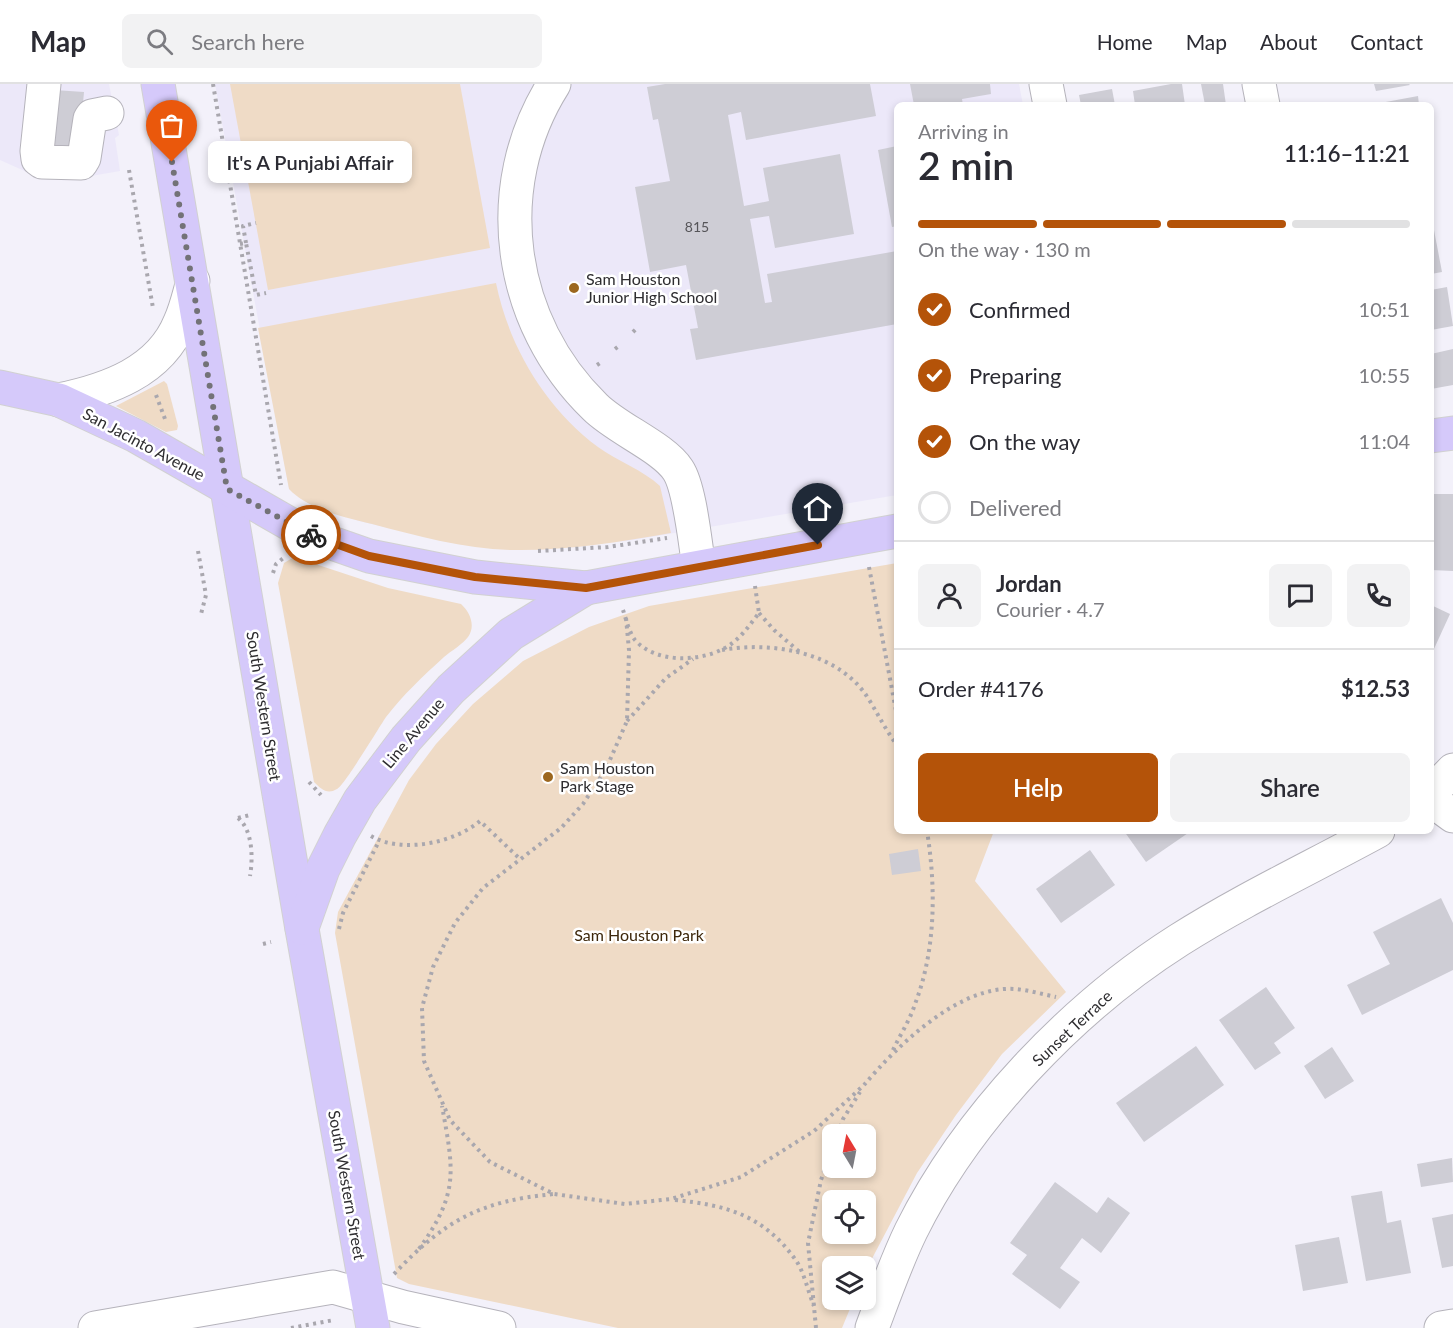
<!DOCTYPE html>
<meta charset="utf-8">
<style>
body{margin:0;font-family:Lato,sans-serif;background:#f2f2f3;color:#2b2b33;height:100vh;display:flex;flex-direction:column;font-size:22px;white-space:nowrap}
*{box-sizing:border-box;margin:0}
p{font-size:20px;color:#7c7c81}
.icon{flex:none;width:33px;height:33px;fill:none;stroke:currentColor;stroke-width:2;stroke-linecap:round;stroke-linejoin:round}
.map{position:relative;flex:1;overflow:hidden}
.details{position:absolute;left:894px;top:18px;width:540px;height:732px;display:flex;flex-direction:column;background:#fff;border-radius:9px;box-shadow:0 3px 9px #0003}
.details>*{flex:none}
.needle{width:39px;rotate:350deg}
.fabs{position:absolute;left:822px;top:1040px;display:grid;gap:12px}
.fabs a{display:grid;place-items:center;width:54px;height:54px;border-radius:9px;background:#fff;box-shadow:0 3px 9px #0003;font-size:30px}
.pin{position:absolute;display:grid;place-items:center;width:51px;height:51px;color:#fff;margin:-62px -26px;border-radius:50% 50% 50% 0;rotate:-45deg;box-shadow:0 0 6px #0007}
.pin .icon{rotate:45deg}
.courier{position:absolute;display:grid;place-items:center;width:60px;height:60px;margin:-30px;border:4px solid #b45309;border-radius:50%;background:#fff;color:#222;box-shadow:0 2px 8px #0007}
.bubble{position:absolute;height:42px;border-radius:9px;background:#fff;box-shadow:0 3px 9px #0003;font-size:20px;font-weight:600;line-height:42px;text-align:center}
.head em{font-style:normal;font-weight:600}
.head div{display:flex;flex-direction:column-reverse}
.head{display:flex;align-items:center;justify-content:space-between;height:102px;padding:0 24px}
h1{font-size:39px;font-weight:600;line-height:45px}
.bar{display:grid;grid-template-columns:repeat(4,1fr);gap:9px 6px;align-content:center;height:72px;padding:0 24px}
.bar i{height:8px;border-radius:4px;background:#e1e1e2}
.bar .on{background:#b45309}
.bar p{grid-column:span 4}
.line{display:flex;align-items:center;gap:15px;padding:0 24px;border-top:2px solid #e1e1e2}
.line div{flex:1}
.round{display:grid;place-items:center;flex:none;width:63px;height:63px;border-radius:9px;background:#f2f2f3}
ol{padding:0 24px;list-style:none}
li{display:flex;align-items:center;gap:18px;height:66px}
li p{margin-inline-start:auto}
li .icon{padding:6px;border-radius:50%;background:#b45309;color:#fff;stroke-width:4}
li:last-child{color:#7c7c81}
li i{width:33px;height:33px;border:3px solid #e1e1e2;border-radius:50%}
.button{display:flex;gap:12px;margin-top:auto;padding:12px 24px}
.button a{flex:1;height:69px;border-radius:9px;background:#b45309;color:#fff;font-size:24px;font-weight:600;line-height:69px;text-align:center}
.button a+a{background:#f2f2f3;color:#2b2b33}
header{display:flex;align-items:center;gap:36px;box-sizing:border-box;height:84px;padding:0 30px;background:#fff;border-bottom:2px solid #e1e1e2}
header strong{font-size:28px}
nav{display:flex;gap:33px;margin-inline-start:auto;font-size:21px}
.search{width:420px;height:54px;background:#f2f2f3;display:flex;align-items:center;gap:15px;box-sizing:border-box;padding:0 21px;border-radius:9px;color:#7c7c81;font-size:22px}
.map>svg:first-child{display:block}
.built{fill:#ece8f9}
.green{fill:#efdbc6;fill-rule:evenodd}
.building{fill:#cecdd5}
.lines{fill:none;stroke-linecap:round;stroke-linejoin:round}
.minor-casing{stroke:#b5b3bb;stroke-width:35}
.major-casing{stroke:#d1d1d1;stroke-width:35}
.path{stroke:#a9a7ae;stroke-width:4;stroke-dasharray:3 4.5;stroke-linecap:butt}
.minor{stroke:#fff;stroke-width:33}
.major{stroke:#d5c9fa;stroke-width:33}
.done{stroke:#737277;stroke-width:6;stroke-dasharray:0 10.8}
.route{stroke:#b45309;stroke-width:8}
.poi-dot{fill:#9c671f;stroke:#fff;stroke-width:2}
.labels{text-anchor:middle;stroke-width:5;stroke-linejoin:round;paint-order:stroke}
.number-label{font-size:14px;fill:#565559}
.poi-label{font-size:16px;fill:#2e2d30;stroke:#fff;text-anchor:start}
.street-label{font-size:16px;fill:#2e2d30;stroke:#fff}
.park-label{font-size:16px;fill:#3d270b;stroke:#fff}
</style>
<header>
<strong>Map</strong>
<div class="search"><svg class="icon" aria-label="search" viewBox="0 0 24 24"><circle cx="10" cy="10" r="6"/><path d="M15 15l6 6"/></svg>Search here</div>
<nav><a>Home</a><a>Map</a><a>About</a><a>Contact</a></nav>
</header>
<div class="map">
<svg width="1453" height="1244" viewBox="0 0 1453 1244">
<rect width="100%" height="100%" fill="#f3f1fa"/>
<g class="built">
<path d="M 0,0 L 109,0 L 119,51 L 115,54 L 120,87 L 74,95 L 29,89 L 0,76 Z"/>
<path d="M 215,0 L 1019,0 L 1023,21 L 897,21 L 897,411 L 627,457 L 512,466 L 458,460 L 359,437 L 311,421 L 289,405 Z"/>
</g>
<g class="green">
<path d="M 230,0 L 460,0 L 490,164 L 268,206 Z"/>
<path d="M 496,199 C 509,263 545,323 598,363 C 617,377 643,386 660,402 L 671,449 C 619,458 565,467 512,466 C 465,465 417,452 372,440 C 344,433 309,426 289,405 L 258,244 Z"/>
<path d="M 164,297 L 167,300 L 178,342 L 177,346 L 166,348 L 116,322 Z"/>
<path d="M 294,473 L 388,504 L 461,520 C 470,528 476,542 468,553 C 463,560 451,567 444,573 C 423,592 403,611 386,633 C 378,645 344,702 337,705 C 327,711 321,705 314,698 L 278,499 L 284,479 Z"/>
<path d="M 897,479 L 897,747 L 994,747 L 975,797 L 1066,908 L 1002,970 L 956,1031 L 917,1089 L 866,1186 L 866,1182 L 832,1182 L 832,1215 L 854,1215 L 842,1244 L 618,1244 L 409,1200 L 397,1194 L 335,849 L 338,828 L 409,696 L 436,660 L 473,620 L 523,577 L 589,543 L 649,522 ZM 832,1050 L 866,1050 L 866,1083 L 832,1083 ZM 832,1116 L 866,1116 L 866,1149 L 832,1149 Z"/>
</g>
<g class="building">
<path d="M 665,0 L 870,0 L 876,32 L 746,56 L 741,28 L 728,31 L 744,122 L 769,117 L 763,84 L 840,70 L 854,150 L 775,164 L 769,132 L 750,135 L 765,219 L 772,218 L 767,190 L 897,167 L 897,240 L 696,276 L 690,245 L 698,244 L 686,181 L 650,188 L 635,103 L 670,97 L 658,35 L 653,36 L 647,3 Z"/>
<path d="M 910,0 L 990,0 L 991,10 L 962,15 L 963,21 L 941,21 L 940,18 L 914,21 Z"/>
<path d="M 1171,0 L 1182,0 L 1185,21 L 1135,21 L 1133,7 Z"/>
<path d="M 1201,0 L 1223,0 L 1226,21 L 1205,21 Z"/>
<path d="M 1374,0 L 1409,0 L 1410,1 L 1376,7 Z"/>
<path d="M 1112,5 L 1115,21 L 1081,21 L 1079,11 Z"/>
<path d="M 54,6 L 84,8 L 78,73 L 42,70 Z"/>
<path d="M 1418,12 L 1419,21 L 1375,21 L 1375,20 Z"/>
<path d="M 897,62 L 897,142 L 892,143 L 878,66 Z"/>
<path d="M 1431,146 L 1434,146 L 1442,188 L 1431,190 Z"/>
<path d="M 1447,203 L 1453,242 L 1431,246 L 1431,206 Z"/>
<path d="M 1453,265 L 1453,301 L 1431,305 L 1431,270 Z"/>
<path d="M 1431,410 L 1453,410 L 1453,487 L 1431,486 Z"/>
<path d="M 1431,521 L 1450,530 L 1433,567 L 1431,566 Z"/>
<path d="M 1124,747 L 1191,747 L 1146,778 Z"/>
<path d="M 918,765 L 921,787 L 892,791 L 889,770 Z"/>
<path d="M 1090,766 L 1115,801 L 1061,839 L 1036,805 Z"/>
<path d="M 1441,814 L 1453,839 L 1453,886 L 1362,931 L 1347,901 L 1390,880 L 1373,848 Z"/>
<path d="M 1266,903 L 1295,944 L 1274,959 L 1281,969 L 1255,986 L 1219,936 Z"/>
<path d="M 1196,962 L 1224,1001 L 1144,1058 L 1116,1019 Z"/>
<path d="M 1332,963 L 1354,997 L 1325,1015 L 1304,982 Z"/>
<path d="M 1452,1074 L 1453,1098 L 1421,1103 L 1417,1080 Z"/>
<path d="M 1055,1098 L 1097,1129 L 1108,1113 L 1130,1129 L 1101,1169 L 1082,1154 L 1060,1184 L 1080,1198 L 1060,1225 L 1012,1190 L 1027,1171 L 1010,1159 Z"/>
<path d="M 1382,1107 L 1387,1139 L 1401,1136 L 1411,1189 L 1366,1197 L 1351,1112 Z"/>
<path d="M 1453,1130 L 1453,1182 L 1442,1184 L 1432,1134 Z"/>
<path d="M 1339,1153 L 1348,1199 L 1303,1207 L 1295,1161 Z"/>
</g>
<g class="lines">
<g class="minor-casing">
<g id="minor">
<path d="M 44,0 L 37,67 L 38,75 L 42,78 L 81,79 L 84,74 L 90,35 L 92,32 L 107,29"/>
<path d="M 554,0 C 488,104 508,239 595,323 C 617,345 663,363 678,386 C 690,404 695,459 699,483"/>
<path d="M 1046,0 L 1050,21"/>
<path d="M 1259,0 L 1263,21"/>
<path d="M 59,316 C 107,306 160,288 180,238 C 186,225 189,211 193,197"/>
<path d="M 1431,709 L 1453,686"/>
<path d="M 1431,716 L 1453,732"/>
<path d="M 95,1244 L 333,1203 L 403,1223 L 499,1244"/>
<path d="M 872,1244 C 884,1212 896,1178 911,1147 C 967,1034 1072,924 1179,856 C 1242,816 1312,783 1378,747"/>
<path d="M 1441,1244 L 1453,1242"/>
</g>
</g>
<g class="major-casing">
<g id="major">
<path d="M 158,0 L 302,845 L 373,1244"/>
<path d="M 0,303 L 59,316 L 136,352 L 309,451 L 369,472 L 475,493 L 586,504 L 897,447"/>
<path d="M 1431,352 L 1453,349"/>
<path d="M 302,844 L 323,785 L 340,751 L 360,716 L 406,655 L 451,605 L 511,550 L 586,504"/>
</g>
</g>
<g class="path">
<path d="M 213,0 L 281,401"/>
<path d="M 129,86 L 153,224"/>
<path d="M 246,159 L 243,142 L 256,139"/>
<path d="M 240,160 L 246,159 L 256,211 L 266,209"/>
<path d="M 633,248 L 637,244"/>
<path d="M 615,265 L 619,262"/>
<path d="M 597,281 L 603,277"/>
<path d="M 156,311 L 165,335"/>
<path d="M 198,467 L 206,511 L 201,530"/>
<path d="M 538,467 L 608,463 L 667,454"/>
<path d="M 869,483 L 897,632"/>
<path d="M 273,489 L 276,480 L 286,472"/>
<path d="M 623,526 C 626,535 629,548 635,556 C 655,579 698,578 723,565 C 739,557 748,543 759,529 L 755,502"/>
<path d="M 759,529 L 774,546 L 802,570"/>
<path d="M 626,534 L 629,566 L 627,637 L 606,685 L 583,720 L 561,744 L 483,804 L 455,839 L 433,883 L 422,924 L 424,977 L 450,1036 L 490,1078 L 554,1110 L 625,1120 L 671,1115 L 741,1093 L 814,1047 L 864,1001"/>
<path d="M 722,566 C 772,557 839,568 868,614 C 878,630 885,645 897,661"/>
<path d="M 627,637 L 666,594 L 693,575"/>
<path d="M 309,698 L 321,711"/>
<path d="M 238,734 C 253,746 253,775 250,792"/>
<path d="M 238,734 L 250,731"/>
<path d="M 371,752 C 402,770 454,759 480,737 L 519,774"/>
<path d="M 339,845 L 343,829 L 379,757"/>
<path d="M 263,860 L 271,858"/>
<path d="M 893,966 C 900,951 910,936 915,920 C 936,866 936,803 927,747"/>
<path d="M 864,1001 C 897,962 959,901 1015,905 C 1028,906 1042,910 1056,913"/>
<path d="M 838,1050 L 843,1035 L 860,1008"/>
<path d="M 675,1116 C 726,1121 763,1131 795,1175 C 804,1187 808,1208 814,1222"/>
<path d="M 419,1165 C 459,1109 454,1088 442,1022"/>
<path d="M 394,1190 C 445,1136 480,1117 554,1110"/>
<path d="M 291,1244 L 334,1236"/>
<path d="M 816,1244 L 808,1159 L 821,1096 L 832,1065"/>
</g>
<use href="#minor" class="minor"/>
<use href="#major" class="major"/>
</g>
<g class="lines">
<path class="done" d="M 172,78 L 227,405 L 311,451"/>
<path class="route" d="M 311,451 L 369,472 L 475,493 L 586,504 L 818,461"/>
</g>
<g class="poi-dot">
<circle cx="574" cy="204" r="6"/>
<circle cx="548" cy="693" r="6"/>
</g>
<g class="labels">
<g class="number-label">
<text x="697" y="148">815</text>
</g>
<g class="poi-label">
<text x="586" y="201">Sam Houston<tspan x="586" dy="18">Junior High School</tspan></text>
<text x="560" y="690">Sam Houston<tspan x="560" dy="18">Park Stage</tspan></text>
</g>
<g class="street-label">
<text transform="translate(144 360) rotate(28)" y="6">San Jacinto Avenue</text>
<text transform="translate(264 622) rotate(81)" y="6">South Western Street</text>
<text transform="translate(413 649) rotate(-50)" y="6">Line Avenue</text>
<text transform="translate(1072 944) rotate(-43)" y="6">Sunset Terrace</text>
<text transform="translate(347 1101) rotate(80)" y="6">South Western Street</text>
</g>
<g class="park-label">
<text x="639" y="857">Sam Houston Park</text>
</g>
</g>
</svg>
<div class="fabs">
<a><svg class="needle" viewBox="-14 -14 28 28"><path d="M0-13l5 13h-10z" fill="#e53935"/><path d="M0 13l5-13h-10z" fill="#7c7c81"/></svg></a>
<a><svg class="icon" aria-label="locate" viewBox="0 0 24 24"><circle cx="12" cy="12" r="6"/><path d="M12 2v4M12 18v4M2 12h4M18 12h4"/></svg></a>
<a><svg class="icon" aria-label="layers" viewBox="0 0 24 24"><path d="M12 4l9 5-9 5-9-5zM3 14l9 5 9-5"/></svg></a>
</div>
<div class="pin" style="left:172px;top:78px;background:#ea580c"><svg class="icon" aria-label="bag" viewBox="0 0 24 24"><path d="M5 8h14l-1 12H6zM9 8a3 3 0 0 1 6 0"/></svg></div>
<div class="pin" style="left:818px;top:461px;background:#1f2937"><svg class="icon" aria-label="home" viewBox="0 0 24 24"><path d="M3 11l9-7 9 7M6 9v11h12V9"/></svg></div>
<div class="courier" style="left:311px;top:451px"><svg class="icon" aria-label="bike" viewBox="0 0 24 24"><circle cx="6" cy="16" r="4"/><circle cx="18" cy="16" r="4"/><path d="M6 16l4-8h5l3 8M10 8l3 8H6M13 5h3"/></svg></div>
<div class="bubble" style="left:208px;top:57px;width:204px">It's A Punjabi Affair</div>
<section class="details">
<div class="head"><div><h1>2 min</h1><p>Arriving in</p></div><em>11:16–11:21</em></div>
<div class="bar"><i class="on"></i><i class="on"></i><i class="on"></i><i></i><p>On the way · 130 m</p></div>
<ol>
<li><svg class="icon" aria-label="check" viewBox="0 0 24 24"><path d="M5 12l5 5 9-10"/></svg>Confirmed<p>10:51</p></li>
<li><svg class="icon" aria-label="check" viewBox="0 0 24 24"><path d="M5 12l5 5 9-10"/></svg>Preparing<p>10:55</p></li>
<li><svg class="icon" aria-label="check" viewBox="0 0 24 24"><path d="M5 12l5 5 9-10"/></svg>On the way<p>11:04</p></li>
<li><i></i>Delivered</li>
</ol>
<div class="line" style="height:108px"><a class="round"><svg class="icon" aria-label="person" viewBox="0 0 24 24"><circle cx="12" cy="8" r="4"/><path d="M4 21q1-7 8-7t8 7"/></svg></a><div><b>Jordan</b><p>Courier · 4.7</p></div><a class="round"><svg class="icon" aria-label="chat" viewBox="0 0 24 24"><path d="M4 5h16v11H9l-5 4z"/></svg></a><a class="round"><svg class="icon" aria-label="phone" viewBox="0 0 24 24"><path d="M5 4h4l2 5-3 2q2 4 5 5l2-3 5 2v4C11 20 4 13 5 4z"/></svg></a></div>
<div class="line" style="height:78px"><div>Order #4176</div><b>$12.53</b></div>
<div class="button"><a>Help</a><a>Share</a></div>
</section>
</div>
